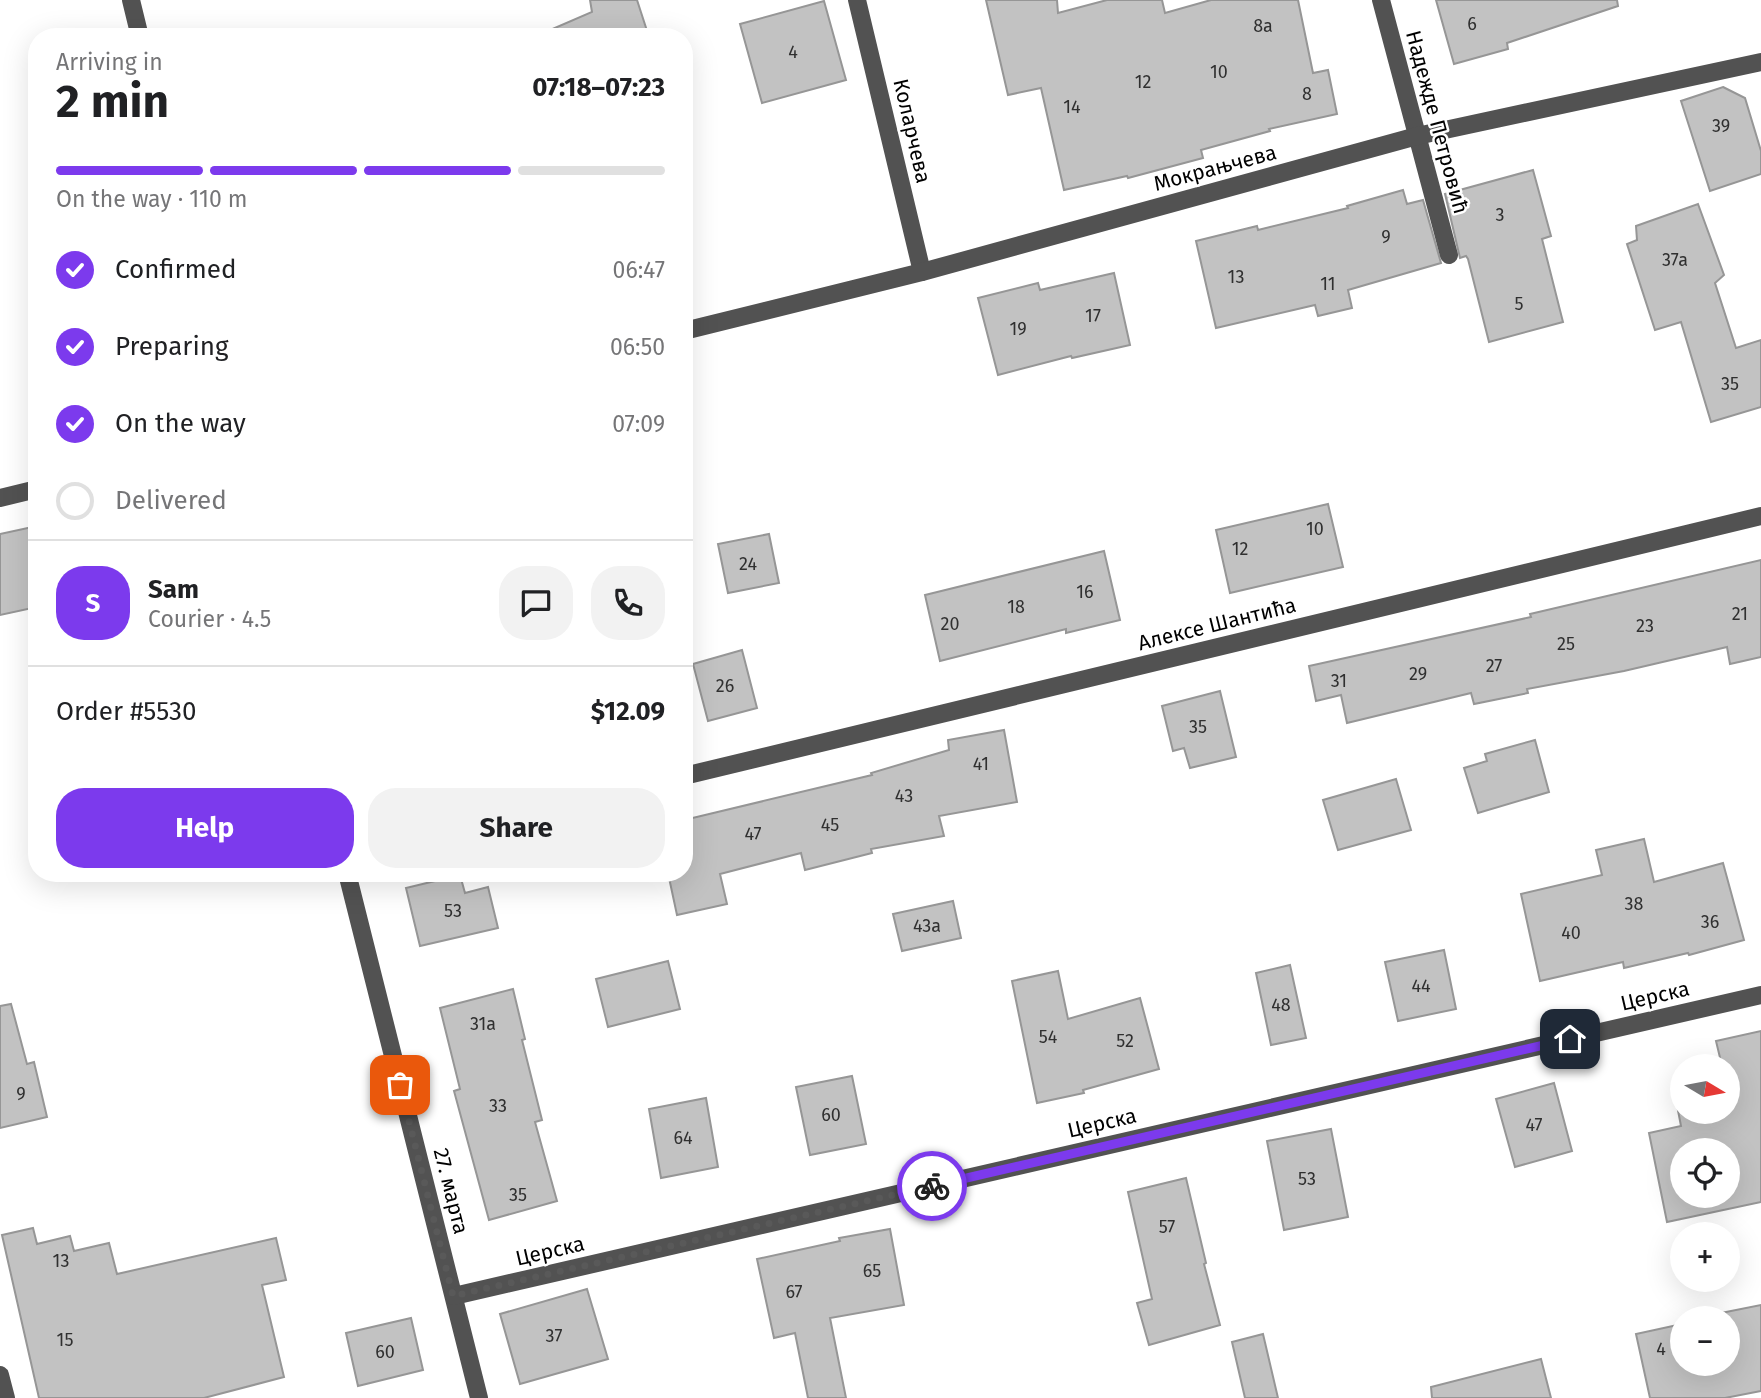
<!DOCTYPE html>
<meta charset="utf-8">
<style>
body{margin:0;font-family:"Fira Sans",sans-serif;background:#f2f2f2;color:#202124;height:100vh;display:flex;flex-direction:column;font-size:26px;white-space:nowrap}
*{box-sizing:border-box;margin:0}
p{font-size:23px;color:#757577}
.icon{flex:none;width:38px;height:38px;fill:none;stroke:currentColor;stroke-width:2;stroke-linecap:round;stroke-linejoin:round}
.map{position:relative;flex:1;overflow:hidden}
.panel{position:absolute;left:28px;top:28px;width:665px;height:854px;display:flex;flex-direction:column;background:#fff;border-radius:28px;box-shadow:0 7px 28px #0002}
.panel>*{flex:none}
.needle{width:46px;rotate:100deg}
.buttons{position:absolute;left:1670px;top:1054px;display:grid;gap:14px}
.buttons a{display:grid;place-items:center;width:70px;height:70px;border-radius:50%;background:#fff;box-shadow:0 7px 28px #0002;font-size:35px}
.pin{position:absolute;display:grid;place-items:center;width:60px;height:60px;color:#fff;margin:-30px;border-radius:14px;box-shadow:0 4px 10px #0006}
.courier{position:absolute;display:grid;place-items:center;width:70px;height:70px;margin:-35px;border:5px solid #7c3aed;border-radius:50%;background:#fff;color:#222;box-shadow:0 2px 9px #0007}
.overview em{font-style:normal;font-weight:700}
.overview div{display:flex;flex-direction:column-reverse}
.overview{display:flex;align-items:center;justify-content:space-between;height:119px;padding:0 28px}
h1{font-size:46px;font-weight:700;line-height:52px}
.bar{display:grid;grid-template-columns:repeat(4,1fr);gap:10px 7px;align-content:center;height:84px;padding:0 28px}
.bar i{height:9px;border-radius:5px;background:#e0e0e0}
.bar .on{background:#7c3aed}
.bar p{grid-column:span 4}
.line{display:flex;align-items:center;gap:18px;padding:0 28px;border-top:2px solid #e0e0e0}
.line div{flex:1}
.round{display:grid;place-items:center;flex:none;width:74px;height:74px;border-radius:28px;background:#f2f2f2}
ol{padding:0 28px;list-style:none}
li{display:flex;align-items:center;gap:21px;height:77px}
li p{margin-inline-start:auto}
li .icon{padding:7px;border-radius:50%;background:#7c3aed;color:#fff;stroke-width:4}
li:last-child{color:#757577}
li i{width:38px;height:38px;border:4px solid #e0e0e0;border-radius:50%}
.action{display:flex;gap:14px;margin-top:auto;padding:14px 28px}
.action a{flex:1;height:80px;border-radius:28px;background:#7c3aed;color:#fff;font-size:28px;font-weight:700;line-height:80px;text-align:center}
.action a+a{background:#f2f2f2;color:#202124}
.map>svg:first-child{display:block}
.building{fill:#c2c2c2;stroke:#969696;stroke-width:2;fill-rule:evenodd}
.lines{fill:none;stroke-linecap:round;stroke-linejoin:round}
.minor{stroke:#525252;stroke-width:18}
.done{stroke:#595959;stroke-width:7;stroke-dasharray:0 12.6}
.route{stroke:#7c3aed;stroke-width:9}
.labels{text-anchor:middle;stroke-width:5;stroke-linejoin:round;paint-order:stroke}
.number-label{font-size:18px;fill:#303030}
.street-label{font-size:21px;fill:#000;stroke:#fff}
</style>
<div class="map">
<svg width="1761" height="1398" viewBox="0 0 1761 1398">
<rect width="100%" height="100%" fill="#fff"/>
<g class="building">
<path d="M 590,0 L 637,0 L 649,37 L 534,37 L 592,12 Z"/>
<path d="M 986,0 L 1057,0 L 1058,13 L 1107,0 L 1162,0 L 1165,13 L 1211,0 L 1298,0 L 1313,73 L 1328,70 L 1337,114 L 1269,129 L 1270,131 L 1201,150 L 1203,158 L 1128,178 L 1127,176 L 1064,190 L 1041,88 L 1008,95 Z"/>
<path d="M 1436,0 L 1617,0 L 1618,6 L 1507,43 L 1508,49 L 1454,64 Z"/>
<path d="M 824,1 L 846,80 L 762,103 L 740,24 Z"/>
<path d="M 1723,87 L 1745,98 L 1761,151 L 1761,174 L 1710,191 L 1681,101 Z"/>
<path d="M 1533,170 L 1551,236 L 1542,239 L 1563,322 L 1489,342 L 1468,259 L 1466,256 L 1460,258 L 1445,194 Z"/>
<path d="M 1403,190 L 1407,204 L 1423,200 L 1441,263 L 1348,290 L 1352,308 L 1318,316 L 1315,305 L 1216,328 L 1196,241 L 1257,226 L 1258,230 L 1348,208 L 1347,206 Z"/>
<path d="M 1698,204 L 1724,275 L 1715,283 L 1736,348 L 1761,340 L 1761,407 L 1711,422 L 1681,322 L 1655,330 L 1627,244 L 1637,240 L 1636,226 Z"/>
<path d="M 1114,273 L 1130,345 L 1072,358 L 1071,356 L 998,375 L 978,298 L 1038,283 L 1040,290 Z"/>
<path d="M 1328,504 L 1343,567 L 1230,593 L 1216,530 Z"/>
<path d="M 37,526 L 37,607 L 0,615 L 0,534 Z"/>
<path d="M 769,534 L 779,583 L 728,593 L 718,544 Z"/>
<path d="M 1104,551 L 1120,620 L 1066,633 L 1066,629 L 940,661 L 925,595 Z"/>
<path d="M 1761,560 L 1761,657 L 1730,664 L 1727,647 L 1624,671 L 1527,689 L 1528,693 L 1474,704 L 1471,693 L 1347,723 L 1341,695 L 1316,701 L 1309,666 L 1531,617 L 1530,614 Z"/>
<path d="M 742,650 L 757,708 L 708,721 L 693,664 Z"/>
<path d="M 1220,691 L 1236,757 L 1190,768 L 1184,748 L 1173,751 L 1162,706 Z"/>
<path d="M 1004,730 L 1017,802 L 939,816 L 944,836 L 871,849 L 872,853 L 805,870 L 801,853 L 720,874 L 727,904 L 677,915 L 668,873 L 684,873 L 684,820 L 872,775 L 871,773 L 949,750 L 948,740 Z"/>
<path d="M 1535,740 L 1549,792 L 1478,813 L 1464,768 L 1487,761 L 1485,754 Z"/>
<path d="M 1396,779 L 1411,830 L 1338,850 L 1323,800 Z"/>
<path d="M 1644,839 L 1654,882 L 1723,863 L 1744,940 L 1689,955 L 1688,953 L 1624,968 L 1623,962 L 1540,981 L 1521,894 L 1602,875 L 1596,850 Z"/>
<path d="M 460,875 L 465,893 L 488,887 L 498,928 L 420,946 L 406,888 Z"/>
<path d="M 953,901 L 961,938 L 902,951 L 893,914 Z"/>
<path d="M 1444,950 L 1456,1009 L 1398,1021 L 1385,962 Z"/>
<path d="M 668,961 L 680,1009 L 608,1027 L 596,979 Z"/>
<path d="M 1290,965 L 1306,1038 L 1271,1045 L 1256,973 Z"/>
<path d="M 1058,971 L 1068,1019 L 1140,998 L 1159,1069 L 1083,1090 L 1084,1093 L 1037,1103 L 1012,981 Z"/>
<path d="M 513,989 L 525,1039 L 522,1040 L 542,1120 L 535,1122 L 557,1201 L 489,1220 L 454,1091 L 460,1089 L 440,1008 Z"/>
<path d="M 11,1004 L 27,1064 L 34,1062 L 47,1117 L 0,1128 L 0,1006 Z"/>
<path d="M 1761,1031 L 1761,1202 L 1667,1222 L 1649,1133 L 1681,1126 L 1676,1100 L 1682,1099 L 1682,1111 L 1727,1111 L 1727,1066 L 1722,1066 L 1716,1041 ZM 1682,1150 L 1727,1150 L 1727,1195 L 1682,1195 Z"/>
<path d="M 852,1076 L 866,1144 L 810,1155 L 796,1087 Z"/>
<path d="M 1554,1083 L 1572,1151 L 1515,1167 L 1496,1099 Z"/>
<path d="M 706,1098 L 718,1167 L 661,1178 L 649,1109 Z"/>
<path d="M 1331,1129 L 1348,1217 L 1284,1230 L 1267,1141 Z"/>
<path d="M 1186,1178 L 1206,1263 L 1204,1264 L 1220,1325 L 1149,1345 L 1137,1303 L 1152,1299 L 1128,1192 Z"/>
<path d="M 33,1228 L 37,1244 L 70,1236 L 74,1251 L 109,1243 L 117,1274 L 276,1238 L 286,1280 L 262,1285 L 284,1377 L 204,1398 L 39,1398 L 2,1235 Z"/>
<path d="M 890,1229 L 904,1305 L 830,1318 L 846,1398 L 808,1398 L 795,1333 L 774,1338 L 757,1259 L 840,1241 L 839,1238 Z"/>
<path d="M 587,1289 L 608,1359 L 520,1384 L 500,1314 Z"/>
<path d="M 1761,1305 L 1761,1391 L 1725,1398 L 1650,1398 L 1636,1334 L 1682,1324 L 1682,1363 L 1727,1363 L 1727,1318 L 1706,1316 Z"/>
<path d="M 411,1318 L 423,1370 L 358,1386 L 346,1333 Z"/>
<path d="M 1263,1334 L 1278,1398 L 1245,1398 L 1232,1342 Z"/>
<path d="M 1541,1359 L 1551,1398 L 1432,1398 L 1431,1387 Z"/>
</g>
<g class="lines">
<g class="minor">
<path d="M 131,0 L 140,37"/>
<path d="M 857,0 L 922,272"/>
<path d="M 1381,0 L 1449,255"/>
<path d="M 684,331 L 922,272 L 1417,136 L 1761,62"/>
<path d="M 0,498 L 37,489"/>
<path d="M 684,776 L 1761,516"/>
<path d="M 347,873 L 479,1398"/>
<path d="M 454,1296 L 1761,995"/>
<path d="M 0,1375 L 6,1398"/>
</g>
</g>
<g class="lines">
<path class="done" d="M 400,1085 L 453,1296 L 932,1186"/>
<path class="route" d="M 932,1186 L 1570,1039"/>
</g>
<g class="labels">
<g class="number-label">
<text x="1472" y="30">6</text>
<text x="1263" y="32">8a</text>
<text x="793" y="58">4</text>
<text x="1219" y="78">10</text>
<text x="1143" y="88">12</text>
<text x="1307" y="100">8</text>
<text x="1072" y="113">14</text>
<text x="1721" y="132">39</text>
<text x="1500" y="221">3</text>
<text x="1386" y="243">9</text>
<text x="1675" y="266">37a</text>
<text x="1236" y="283">13</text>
<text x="1328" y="290">11</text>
<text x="1519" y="310">5</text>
<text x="1093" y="322">17</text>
<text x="1018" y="335">19</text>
<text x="1730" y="390">35</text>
<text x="1315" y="535">10</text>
<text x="1240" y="555">12</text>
<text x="748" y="570">24</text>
<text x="1085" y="598">16</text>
<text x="1016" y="613">18</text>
<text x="1740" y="620">21</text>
<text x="950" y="630">20</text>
<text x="1645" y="632">23</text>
<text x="1566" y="650">25</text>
<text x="1494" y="672">27</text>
<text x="1418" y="680">29</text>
<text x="1339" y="687">31</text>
<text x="725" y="692">26</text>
<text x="1198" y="733">35</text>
<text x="981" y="770">41</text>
<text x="904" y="802">43</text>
<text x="830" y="831">45</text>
<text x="753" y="840">47</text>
<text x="1634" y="910">38</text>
<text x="453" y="917">53</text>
<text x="1710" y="928">36</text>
<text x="927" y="932">43a</text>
<text x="1571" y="939">40</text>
<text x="1421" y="992">44</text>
<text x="1281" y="1011">48</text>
<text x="483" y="1030">31a</text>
<text x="1048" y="1043">54</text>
<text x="1125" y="1047">52</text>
<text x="21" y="1100">9</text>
<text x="498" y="1112">33</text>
<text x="831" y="1121">60</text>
<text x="1534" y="1131">47</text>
<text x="683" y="1144">64</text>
<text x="1307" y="1185">53</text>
<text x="518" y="1201">35</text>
<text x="1167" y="1233">57</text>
<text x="61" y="1267">13</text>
<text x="872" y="1277">65</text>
<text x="794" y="1298">67</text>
<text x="554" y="1342">37</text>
<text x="65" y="1346">15</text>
<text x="1661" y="1355">4</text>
<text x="385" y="1358">60</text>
</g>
<g class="street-label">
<text transform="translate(1437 122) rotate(75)" y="7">Надежде Петровић</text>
<text transform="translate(912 131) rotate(77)" y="7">Коларчева</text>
<text transform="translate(1215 168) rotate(-15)" y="7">Мокрањчева</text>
<text transform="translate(1217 624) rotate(-14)" y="7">Алексе Шантића</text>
<text transform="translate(1655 996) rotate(-13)" y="7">Церска</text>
<text transform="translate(1102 1123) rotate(-13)" y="7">Церска</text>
<text transform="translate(451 1191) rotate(76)" y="7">27. марта</text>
<text transform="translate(550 1251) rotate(-13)" y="7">Церска</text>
</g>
</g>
</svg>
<div class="buttons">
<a><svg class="needle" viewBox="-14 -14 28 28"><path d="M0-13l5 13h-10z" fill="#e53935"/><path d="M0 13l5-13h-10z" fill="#757577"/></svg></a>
<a><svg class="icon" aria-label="locate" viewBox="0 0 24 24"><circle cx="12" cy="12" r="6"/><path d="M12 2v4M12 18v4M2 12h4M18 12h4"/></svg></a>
<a>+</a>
<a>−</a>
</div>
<div class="pin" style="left:400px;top:1085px;background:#ea580c"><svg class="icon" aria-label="bag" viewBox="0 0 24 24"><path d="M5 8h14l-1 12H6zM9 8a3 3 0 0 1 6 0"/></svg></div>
<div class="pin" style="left:1570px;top:1039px;background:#1f2937"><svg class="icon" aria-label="home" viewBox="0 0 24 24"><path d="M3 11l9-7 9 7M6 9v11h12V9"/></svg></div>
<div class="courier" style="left:932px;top:1186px"><svg class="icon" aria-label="bike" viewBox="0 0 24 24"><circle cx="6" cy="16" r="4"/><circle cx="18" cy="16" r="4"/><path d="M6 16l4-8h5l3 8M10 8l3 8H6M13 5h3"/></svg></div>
<section class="panel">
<div class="overview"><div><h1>2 min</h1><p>Arriving in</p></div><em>07:18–07:23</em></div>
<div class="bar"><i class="on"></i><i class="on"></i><i class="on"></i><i></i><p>On the way · 110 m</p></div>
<ol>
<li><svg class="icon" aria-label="check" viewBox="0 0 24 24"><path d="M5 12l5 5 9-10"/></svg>Confirmed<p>06:47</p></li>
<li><svg class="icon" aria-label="check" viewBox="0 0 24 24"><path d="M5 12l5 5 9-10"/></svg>Preparing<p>06:50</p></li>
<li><svg class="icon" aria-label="check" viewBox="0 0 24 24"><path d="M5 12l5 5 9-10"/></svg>On the way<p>07:09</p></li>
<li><i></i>Delivered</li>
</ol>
<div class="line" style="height:126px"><b class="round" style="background:#7c3aed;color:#fff">S</b><div><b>Sam</b><p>Courier · 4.5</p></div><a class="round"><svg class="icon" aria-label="chat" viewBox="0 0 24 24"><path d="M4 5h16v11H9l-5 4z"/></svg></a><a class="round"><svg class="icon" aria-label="phone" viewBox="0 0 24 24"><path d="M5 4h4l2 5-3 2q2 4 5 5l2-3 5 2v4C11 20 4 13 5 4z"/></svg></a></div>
<div class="line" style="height:91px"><div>Order #5530</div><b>$12.09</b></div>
<div class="action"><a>Help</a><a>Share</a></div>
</section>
</div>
